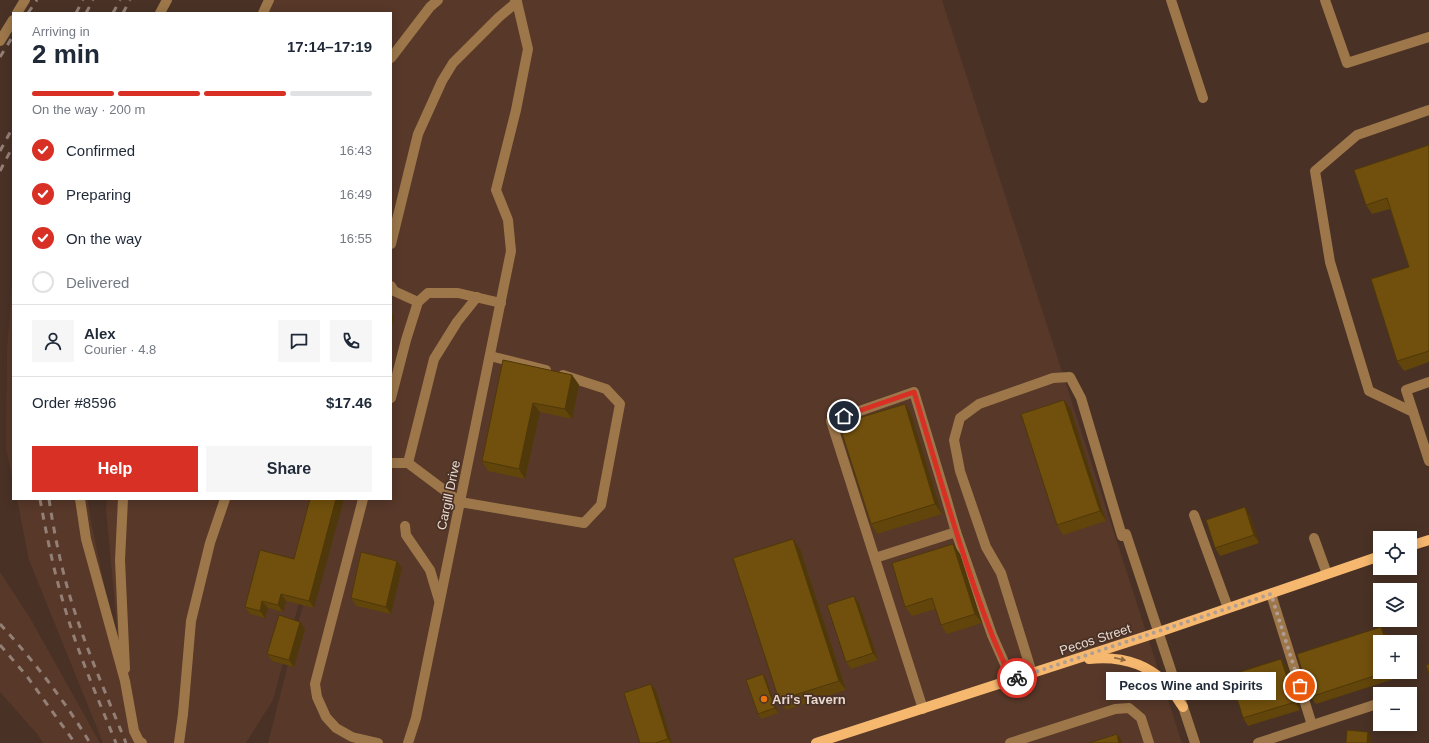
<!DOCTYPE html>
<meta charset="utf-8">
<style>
body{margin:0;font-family:Helvetica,sans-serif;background:#f6f6f7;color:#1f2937;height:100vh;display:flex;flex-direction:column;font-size:15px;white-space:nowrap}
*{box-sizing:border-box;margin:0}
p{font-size:13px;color:#747a83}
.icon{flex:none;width:22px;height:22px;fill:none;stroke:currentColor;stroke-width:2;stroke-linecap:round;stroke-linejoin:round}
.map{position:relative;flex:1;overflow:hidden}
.sheet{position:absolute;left:12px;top:12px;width:380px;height:488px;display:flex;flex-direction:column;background:#fff;border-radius:0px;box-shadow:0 2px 10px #0003}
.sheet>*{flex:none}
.fabs{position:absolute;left:1373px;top:531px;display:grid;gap:8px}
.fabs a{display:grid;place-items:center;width:44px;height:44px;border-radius:0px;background:#fff;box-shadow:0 2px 10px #0003;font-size:20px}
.pin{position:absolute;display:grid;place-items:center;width:34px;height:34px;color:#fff;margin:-17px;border:2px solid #fff;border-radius:50%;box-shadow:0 1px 4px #0007}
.courier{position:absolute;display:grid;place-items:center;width:40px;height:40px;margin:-20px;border:3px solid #d93025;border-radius:50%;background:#fff;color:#222;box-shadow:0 1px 5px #0007}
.bubble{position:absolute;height:28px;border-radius:0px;background:#fff;box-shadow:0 2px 10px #0003;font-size:13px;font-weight:800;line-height:28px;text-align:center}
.summary em{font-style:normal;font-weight:800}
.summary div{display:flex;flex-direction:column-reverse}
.summary{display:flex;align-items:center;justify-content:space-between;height:68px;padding:0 20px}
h1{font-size:26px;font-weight:800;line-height:30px}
.bar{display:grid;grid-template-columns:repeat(4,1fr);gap:6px 4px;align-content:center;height:48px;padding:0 20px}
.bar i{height:5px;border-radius:3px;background:#e0e1e3}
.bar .current{background:#d93025}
.bar p{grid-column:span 4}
.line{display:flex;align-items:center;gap:10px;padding:0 20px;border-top:1px solid #e0e1e3}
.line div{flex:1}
.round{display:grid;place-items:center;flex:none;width:42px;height:42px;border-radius:0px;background:#f6f6f7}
ol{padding:0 20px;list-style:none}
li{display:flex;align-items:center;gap:12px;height:44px}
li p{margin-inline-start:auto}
li .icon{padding:4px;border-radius:50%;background:#d93025;color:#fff;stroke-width:4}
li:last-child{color:#747a83}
li i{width:22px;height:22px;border:2px solid #e0e1e3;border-radius:50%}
.primary-button{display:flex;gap:8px;margin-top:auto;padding:8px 20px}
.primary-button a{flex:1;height:46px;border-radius:0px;background:#d93025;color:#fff;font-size:16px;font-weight:800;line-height:46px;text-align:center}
.primary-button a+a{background:#f6f6f7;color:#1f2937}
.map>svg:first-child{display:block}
.built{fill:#573829}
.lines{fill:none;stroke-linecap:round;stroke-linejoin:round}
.minor{stroke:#9d774a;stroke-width:10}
.major{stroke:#f6b86e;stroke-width:10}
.rail{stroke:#937f75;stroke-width:3;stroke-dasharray:7 7;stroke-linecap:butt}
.wall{fill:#61450b}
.shaded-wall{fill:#4f3809}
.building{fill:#71500d;stroke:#4f3809}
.oneway{fill:#8e6742}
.done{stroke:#b09e94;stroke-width:4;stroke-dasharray:0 7.2}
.route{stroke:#d93025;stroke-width:5}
.food-dot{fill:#e8710a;stroke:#493125;stroke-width:1.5}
.labels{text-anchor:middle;stroke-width:3.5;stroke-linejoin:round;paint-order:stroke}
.street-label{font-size:13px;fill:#e7d8d0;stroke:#493125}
.poi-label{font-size:13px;font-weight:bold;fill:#e7d8d0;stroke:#493125;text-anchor:start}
</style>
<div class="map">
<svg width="1429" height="743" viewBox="0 0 1429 743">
<rect width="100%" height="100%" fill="#493125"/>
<g class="built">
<path d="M 270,0 L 942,0 L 1182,743 L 268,743 L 330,499 L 391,499 L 391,13 L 265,13 Z"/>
<path d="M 12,284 L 13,284 L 13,481 L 6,449 L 7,349 Z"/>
<path d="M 17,499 L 88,499 L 90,516 L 120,661 L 106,508 L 107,499 L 327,499 L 273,700 L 246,743 L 103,743 L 29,560 Z"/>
<path d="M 0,572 L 30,618 L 100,743 L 43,743 L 38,735 L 0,692 Z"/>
</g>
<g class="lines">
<g class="minor">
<path d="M 1171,0 L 1203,98"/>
<path d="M 1325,0 L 1347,63 L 1429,37"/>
<path d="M 17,13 L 25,0"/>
<path d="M 160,13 L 167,0"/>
<path d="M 263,13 L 269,0"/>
<path d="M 0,41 L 13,20"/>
<path d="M 391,58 L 430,7 L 438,0"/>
<path d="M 391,244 L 418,134 L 442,81 L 453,63 L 499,17 L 517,2 L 515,0"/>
<path d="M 391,286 L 394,291 L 418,302"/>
<path d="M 490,356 L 546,370"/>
<path d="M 1429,382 L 1406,390 L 1429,461"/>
<path d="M 391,398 L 406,340 L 418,302 L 428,293 L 458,293 L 501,303"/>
<path d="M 1413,412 L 1369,391 L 1330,262 L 1315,171 L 1357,135 L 1429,110"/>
<path d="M 391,463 L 408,463 L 460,502 L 584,523 L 601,505 L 620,404 L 606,389 L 563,375"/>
<path d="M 408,463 L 434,359 L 457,322 L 477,297"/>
<path d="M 80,499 L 86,539 L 125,681 L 134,731 L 139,741 L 142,743"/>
<path d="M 123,499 L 120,560 L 125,669"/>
<path d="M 363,499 L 315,684 L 317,697 L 326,717 L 336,728 L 352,737 L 378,743"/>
<path d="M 1194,515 L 1228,608"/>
<path d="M 405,526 L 406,535 L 430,570 L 439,600"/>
<path d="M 1126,534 L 1195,743"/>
<path d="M 1314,538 L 1327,574"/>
<path d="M 875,558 L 956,532 L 992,635 L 1012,680"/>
<path d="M 1271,594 L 1312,725"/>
<path d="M 1032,673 L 1001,573 L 986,547 L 960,471 L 954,440 L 960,418 L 979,404 L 1053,378 L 1070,377 L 1081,398 L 1122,536"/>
<path d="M 923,709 L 831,421 L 914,392 L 945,494 L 956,532"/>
<path d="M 179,743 L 183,714 L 191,621 L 210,543 L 225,499"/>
<path d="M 408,743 L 416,718 L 511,251 L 508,220 L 496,190 L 516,110 L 528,49 L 517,2"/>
<path d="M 1010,743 L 1115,709 L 1129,708 L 1141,718 L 1149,743"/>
<path d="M 1258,743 L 1380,703"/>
</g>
<g class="major">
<path d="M 1410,546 L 1429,540"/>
<path d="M 1089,659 C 1117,656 1144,662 1165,682 C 1172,689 1177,699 1183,707"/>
<path d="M 816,743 L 1159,632 L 1380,556"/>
</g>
<g class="rail">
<path d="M 28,13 L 37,0"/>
<path d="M 76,13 L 83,0"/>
<path d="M 86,13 L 93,0"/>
<path d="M 113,13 L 120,0"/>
<path d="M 123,13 L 130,0"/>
<path d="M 0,57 L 13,36"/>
<path d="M 0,151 L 13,127"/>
<path d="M 0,171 L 13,146"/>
<path d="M 40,499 C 47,538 55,577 67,615 C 80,658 99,701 116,743"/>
<path d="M 49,499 C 54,533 61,567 71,600 C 86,649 107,696 126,743"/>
<path d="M 0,624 C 33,660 65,701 90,743"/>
<path d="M 0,645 L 26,675 L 75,743"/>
</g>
</g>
<g class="wall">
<path d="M 1429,145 L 1429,362 L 1404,371 L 1397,361 L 1409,267 L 1390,209 L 1372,214 L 1366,205 Z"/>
<path d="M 503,360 L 572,375 L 579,385 L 572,419 L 540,412 L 525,479 L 488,471 L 482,461 Z"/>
<path d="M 905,404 L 911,413 L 942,514 L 877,534 L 871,524 Z"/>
<path d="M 1071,410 L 1106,521 L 1063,535 L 1057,525 Z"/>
<path d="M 1250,515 L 1259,543 L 1220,556 L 1215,548 Z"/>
<path d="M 953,544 L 960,554 L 982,623 L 947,634 L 941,625 L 936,609 L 912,616 L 905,607 Z"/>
<path d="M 800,549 L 846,690 L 786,710 L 779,700 Z"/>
<path d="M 294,559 L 314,608 L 286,601 L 283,612 L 268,608 L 265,618 L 250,614 L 245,607 Z"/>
<path d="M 397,561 L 402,568 L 391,614 L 356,606 L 351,598 Z"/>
<path d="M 859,603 L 878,660 L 851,669 L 846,662 Z"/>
<path d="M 1385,620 L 1401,620 L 1402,622 L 1388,626 Z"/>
<path d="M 300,622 L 305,629 L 294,667 L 272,661 L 267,654 Z"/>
<path d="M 1381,627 L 1386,634 L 1380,672 L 1398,672 L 1400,677 L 1316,704 L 1310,697 Z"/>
<path d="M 1281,659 L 1287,667 L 1300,710 L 1248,726 L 1243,718 Z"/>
<path d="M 763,674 L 766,679 L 778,713 L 761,719 L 758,714 Z"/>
<path d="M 651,684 L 656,691 L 672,743 L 640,743 Z"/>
</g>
<g class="shaded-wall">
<path d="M 391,312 L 394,317 L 391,329 Z"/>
<path d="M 572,375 L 579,385 L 572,419 L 565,409 Z"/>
<path d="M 1064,400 L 1071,410 L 1106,521 L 1100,511 Z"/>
<path d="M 533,403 L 540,412 L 525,479 L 519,469 Z"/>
<path d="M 905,404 L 911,413 L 942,514 L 935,504 Z"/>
<path d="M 336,499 L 344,499 L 314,608 L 309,601 Z"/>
<path d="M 1245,507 L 1250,515 L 1259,543 L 1254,535 Z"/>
<path d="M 793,539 L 800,549 L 846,690 L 839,681 Z"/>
<path d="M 953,544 L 960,554 L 982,623 L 975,614 Z"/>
<path d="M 397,561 L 402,568 L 391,614 L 386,607 Z"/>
<path d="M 281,594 L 286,601 L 283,612 L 278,605 Z"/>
<path d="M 854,596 L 859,603 L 878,660 L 873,653 Z"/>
<path d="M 262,601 L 268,608 L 265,618 L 260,611 Z"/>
<path d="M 300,622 L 305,629 L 294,667 L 289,660 Z"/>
<path d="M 1381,627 L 1386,634 L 1389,642 L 1386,642 Z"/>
<path d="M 1281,659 L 1287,667 L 1300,710 L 1295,702 Z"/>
<path d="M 763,674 L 766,679 L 778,713 L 775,708 Z"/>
<path d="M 651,684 L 656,691 L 672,743 L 671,743 L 668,739 Z"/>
<path d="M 1368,732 L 1372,737 L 1371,743 L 1367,743 Z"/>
<path d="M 1117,734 L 1122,741 L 1122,743 L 1119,743 Z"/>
</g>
<g class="building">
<path d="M 1429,145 L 1429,351 L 1397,361 L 1371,279 L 1409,267 L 1387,198 L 1366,205 L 1354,170 Z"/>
<path d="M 503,360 L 572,375 L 565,409 L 533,403 L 519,469 L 482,461 Z"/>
<path d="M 1064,400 L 1100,511 L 1057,525 L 1021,414 Z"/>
<path d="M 905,404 L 935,504 L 871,524 L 839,424 Z"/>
<path d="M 310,499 L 336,499 L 309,601 L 281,594 L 278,605 L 262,601 L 260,611 L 245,607 L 260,550 L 294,559 Z"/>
<path d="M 1245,507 L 1254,535 L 1215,548 L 1206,520 Z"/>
<path d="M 793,539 L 839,681 L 779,700 L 733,558 Z"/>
<path d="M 953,544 L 975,614 L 941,625 L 932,598 L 905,607 L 892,563 Z"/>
<path d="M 361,552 L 397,561 L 386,607 L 351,598 Z"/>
<path d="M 1380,594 L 1380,605 L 1377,595 Z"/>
<path d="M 854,596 L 873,653 L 846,662 L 827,605 Z"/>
<path d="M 279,615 L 300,622 L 289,660 L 267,654 Z"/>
<path d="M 1381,627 L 1386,642 L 1380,642 L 1380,672 L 1386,672 L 1310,697 L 1297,654 Z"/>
<path d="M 1281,659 L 1295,702 L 1243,718 L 1230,675 Z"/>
<path d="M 1429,664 L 1429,674 L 1426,665 Z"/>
<path d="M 763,674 L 775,708 L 758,714 L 746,680 Z"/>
<path d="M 651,684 L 668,739 L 655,743 L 640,743 L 624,693 Z"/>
<path d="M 1347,730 L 1368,732 L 1367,743 L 1346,743 Z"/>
<path d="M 1117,734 L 1119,743 L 1089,743 Z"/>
</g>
<defs><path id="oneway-solid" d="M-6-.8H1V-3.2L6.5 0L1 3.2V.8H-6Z"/></defs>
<use class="oneway" href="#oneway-solid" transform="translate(1120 659) rotate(13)"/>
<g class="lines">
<path class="done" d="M 1017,678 L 1271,594 L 1300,686"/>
<path class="route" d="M 844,416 L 914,392 C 939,473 961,556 992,635 C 998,650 1005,665 1012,680 L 1017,678"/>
</g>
<circle class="food-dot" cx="764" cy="699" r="4"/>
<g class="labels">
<g class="street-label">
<text transform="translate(448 495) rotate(-78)" y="5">Cargill Drive</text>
<text transform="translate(1095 639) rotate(-18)" y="5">Pecos Street</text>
</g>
<g class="poi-label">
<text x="772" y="704">Ari's Tavern</text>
</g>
</g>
</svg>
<div class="fabs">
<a><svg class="icon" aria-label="locate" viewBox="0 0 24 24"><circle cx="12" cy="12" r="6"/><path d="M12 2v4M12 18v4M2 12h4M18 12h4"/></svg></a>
<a><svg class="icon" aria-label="layers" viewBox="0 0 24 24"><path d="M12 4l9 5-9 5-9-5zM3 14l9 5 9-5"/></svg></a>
<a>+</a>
<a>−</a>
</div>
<div class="pin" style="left:1300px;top:686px;background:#ea580c"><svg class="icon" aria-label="bag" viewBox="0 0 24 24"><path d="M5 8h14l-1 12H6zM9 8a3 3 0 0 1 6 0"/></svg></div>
<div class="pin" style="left:844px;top:416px;background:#1f2937"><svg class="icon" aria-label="home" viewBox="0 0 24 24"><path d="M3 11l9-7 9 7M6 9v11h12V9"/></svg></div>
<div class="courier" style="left:1017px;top:678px"><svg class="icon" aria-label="bike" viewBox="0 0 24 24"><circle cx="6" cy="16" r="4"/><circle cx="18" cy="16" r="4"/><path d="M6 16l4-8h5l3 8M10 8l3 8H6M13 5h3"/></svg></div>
<div class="bubble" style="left:1106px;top:672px;width:170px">Pecos Wine and Spirits</div>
<section class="sheet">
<div class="summary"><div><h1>2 min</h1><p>Arriving in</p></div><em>17:14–17:19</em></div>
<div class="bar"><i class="current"></i><i class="current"></i><i class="current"></i><i></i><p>On the way · 200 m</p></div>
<ol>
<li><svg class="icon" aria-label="check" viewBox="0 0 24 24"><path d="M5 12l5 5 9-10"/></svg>Confirmed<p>16:43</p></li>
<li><svg class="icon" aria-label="check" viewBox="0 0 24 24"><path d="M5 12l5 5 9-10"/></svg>Preparing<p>16:49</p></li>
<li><svg class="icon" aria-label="check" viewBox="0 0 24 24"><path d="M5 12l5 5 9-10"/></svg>On the way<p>16:55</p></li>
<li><i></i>Delivered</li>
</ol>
<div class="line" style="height:72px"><a class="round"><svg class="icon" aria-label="person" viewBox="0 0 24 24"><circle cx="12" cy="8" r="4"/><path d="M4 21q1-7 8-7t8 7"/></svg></a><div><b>Alex</b><p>Courier · 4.8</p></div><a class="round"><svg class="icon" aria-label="chat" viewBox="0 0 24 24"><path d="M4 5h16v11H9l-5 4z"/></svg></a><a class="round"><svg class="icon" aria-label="phone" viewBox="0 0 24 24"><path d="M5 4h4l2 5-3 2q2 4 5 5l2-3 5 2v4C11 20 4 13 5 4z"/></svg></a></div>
<div class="line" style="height:52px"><div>Order #8596</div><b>$17.46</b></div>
<div class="primary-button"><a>Help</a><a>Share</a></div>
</section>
</div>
